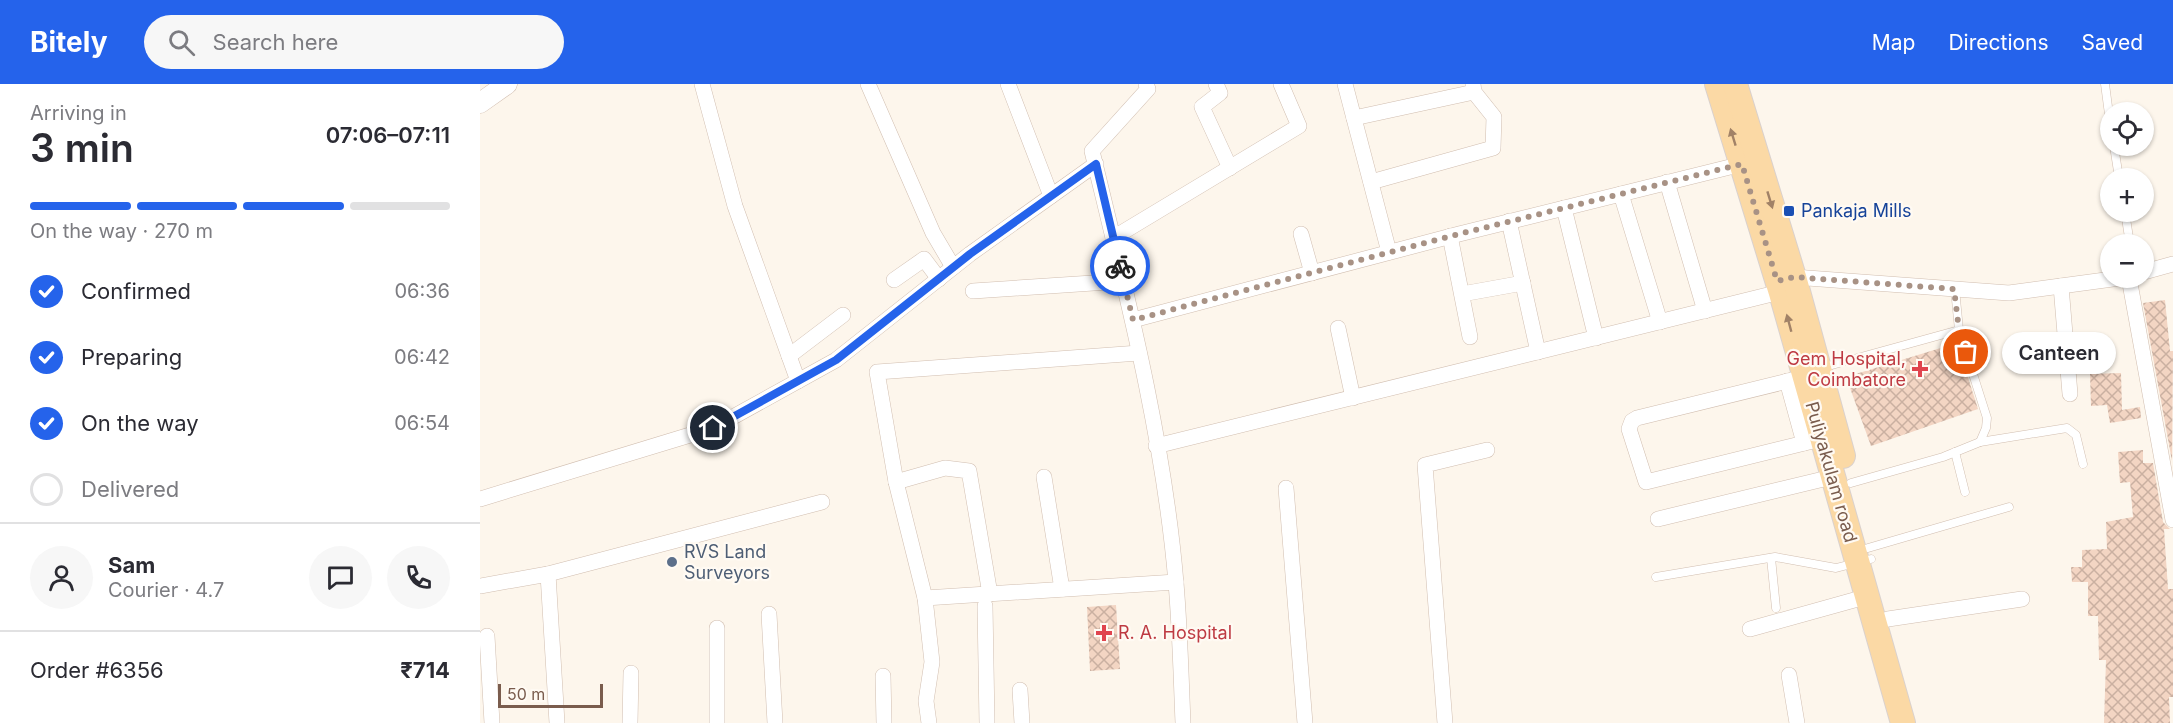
<!DOCTYPE html>
<meta charset="utf-8">
<style>
body{margin:0;font-family:Inter,sans-serif;background:#f7f7f7;color:#2b2b33;height:100vh;display:flex;flex-direction:column;font-size:22px;white-space:nowrap}
*{box-sizing:border-box;margin:0}
p{font-size:20px;color:#7c7c81}
.icon{flex:none;width:33px;height:33px;fill:none;stroke:currentColor;stroke-width:2;stroke-linecap:round;stroke-linejoin:round}
.map{position:relative;flex:1;overflow:hidden}
.sheet{display:flex;flex-direction:column;background:#fff;width:480px}
.sheet>*{flex:none}
.fabs{position:absolute;left:1620px;top:18px;display:grid;gap:12px}
.fabs a{display:grid;place-items:center;width:54px;height:54px;border-radius:50%;background:#fff;box-shadow:0 2px 4px #0004;font-size:30px}
.scale{position:absolute;left:18px;bottom:15px;width:105px;box-sizing:border-box;padding-left:6px;border:3px solid #7a5c4d;border-top:0;font-size:16px;line-height:21px;white-space:nowrap;color:#7a5c4d;-webkit-text-stroke:4px #fffaf3;paint-order:stroke}
.pin{position:absolute;display:grid;place-items:center;width:51px;height:51px;color:#fff;margin:-26px;border:3px solid #fff;border-radius:50%;box-shadow:0 2px 6px #0007}
.courier{position:absolute;display:grid;place-items:center;width:60px;height:60px;margin:-30px;border:4px solid #2563eb;border-radius:50%;background:#fff;color:#222;box-shadow:0 2px 8px #0007}
.bubble{position:absolute;height:42px;border-radius:21px;background:#fff;box-shadow:0 2px 4px #0004;font-size:20px;font-weight:600;line-height:42px;text-align:center}
.summary em{font-style:normal;font-weight:600}
.summary div{display:flex;flex-direction:column-reverse}
.summary{display:flex;align-items:center;justify-content:space-between;height:102px;padding:0 30px}
h1{font-size:39px;font-weight:600;line-height:45px}
.bar{display:grid;grid-template-columns:repeat(4,1fr);gap:9px 6px;align-content:center;height:72px;padding:0 30px}
.bar i{height:8px;border-radius:4px;background:#e1e1e2}
.bar .active{background:#2563eb}
.bar p{grid-column:span 4}
.line{display:flex;align-items:center;gap:15px;padding:0 30px;border-top:2px solid #e1e1e2}
.line div{flex:1}
.round{display:grid;place-items:center;flex:none;width:63px;height:63px;border-radius:32px;background:#f7f7f7}
ol{padding:0 30px;list-style:none}
li{display:flex;align-items:center;gap:18px;height:66px}
li p{margin-inline-start:auto}
li .icon{padding:6px;border-radius:50%;background:#2563eb;color:#fff;stroke-width:4}
li:last-child{color:#7c7c81}
li i{width:33px;height:33px;border:3px solid #e1e1e2;border-radius:50%}
header{display:flex;align-items:center;gap:36px;box-sizing:border-box;height:84px;padding:0 30px;background:#2563eb;color:#fff}
header strong{font-size:28px}
nav{display:flex;gap:33px;margin-inline-start:auto;font-size:21px}
.search{width:420px;height:54px;background:#f7f7f7;display:flex;align-items:center;gap:15px;box-sizing:border-box;padding:0 21px;border-radius:33px;color:#7c7c81;font-size:22px}
main{display:flex;flex:1;min-height:0}
.map>svg:first-child{display:block}
.building{fill:url(#building-cross-hatch)}
.lines{fill:none;stroke-linecap:round;stroke-linejoin:round}
.service-casing{stroke:#d1beb0;stroke-width:9}
.minor-casing{stroke:#d1beb0;stroke-width:16}
.tertiary-casing{stroke:#d1beb0;stroke-width:21}
.primary-casing{stroke:#dad1cd;stroke-width:26}
.service{stroke:#fff;stroke-width:8}
.minor{stroke:#fff;stroke-width:15}
.tertiary{stroke:#fff;stroke-width:20}
.primary{stroke:#fbd9a5;stroke-width:24}
.oneway{fill:#a18267}
.done{stroke:#a89285;stroke-width:6;stroke-dasharray:0 10.8}
.route{stroke:#2563eb;stroke-width:8}
.transit-dot{fill:#1a4fb4;stroke:#fffaf3;stroke-width:2}
.health-dot{fill:#e0444e;stroke:#fffaf3;stroke-width:2}
.service-dot{fill:#5c6f8a;stroke:#fffaf3;stroke-width:2}
.labels{text-anchor:middle;stroke-width:4.5;stroke-linejoin:round;paint-order:stroke}
.transit-label{font-size:18px;fill:#164399;stroke:#fffaf3;text-anchor:start}
.health-label{font-size:18px;fill:#be3a42;stroke:#fffaf3;text-anchor:end}
.street-label{font-size:18px;fill:#7a5c4d;stroke:#fffaf3}
.service-label{font-size:18px;fill:#4e5e75;stroke:#fffaf3;text-anchor:start}
</style>
<header>
<strong>Bitely</strong>
<div class="search"><svg class="icon" aria-label="search" viewBox="0 0 24 24"><circle cx="10" cy="10" r="6"/><path d="M15 15l6 6"/></svg>Search here</div>
<nav><a>Map</a><a>Directions</a><a>Saved</a></nav>
</header>
<main>
<section class="sheet">
<div class="summary"><div><h1>3 min</h1><p>Arriving in</p></div><em>07:06–07:11</em></div>
<div class="bar"><i class="active"></i><i class="active"></i><i class="active"></i><i></i><p>On the way · 270 m</p></div>
<ol>
<li><svg class="icon" aria-label="check" viewBox="0 0 24 24"><path d="M5 12l5 5 9-10"/></svg>Confirmed<p>06:36</p></li>
<li><svg class="icon" aria-label="check" viewBox="0 0 24 24"><path d="M5 12l5 5 9-10"/></svg>Preparing<p>06:42</p></li>
<li><svg class="icon" aria-label="check" viewBox="0 0 24 24"><path d="M5 12l5 5 9-10"/></svg>On the way<p>06:54</p></li>
<li><i></i>Delivered</li>
</ol>
<div class="line" style="height:108px"><a class="round"><svg class="icon" aria-label="person" viewBox="0 0 24 24"><circle cx="12" cy="8" r="4"/><path d="M4 21q1-7 8-7t8 7"/></svg></a><div><b>Sam</b><p>Courier · 4.7</p></div><a class="round"><svg class="icon" aria-label="chat" viewBox="0 0 24 24"><path d="M4 5h16v11H9l-5 4z"/></svg></a><a class="round"><svg class="icon" aria-label="phone" viewBox="0 0 24 24"><path d="M5 4h4l2 5-3 2q2 4 5 5l2-3 5 2v4C11 20 4 13 5 4z"/></svg></a></div>
<div class="line" style="height:78px"><div>Order #6356</div><b>₹714</b></div>
</section>
<div class="map">
<svg width="1693" height="639" viewBox="0 0 1693 639">
<defs>
<pattern id="building-cross-hatch" width="8" height="8" patternUnits="userSpaceOnUse" patternTransform="scale(1.5)"><rect width="8" height="8" fill="#f3d5c3"/><path d="M0 0l8 8M0 8l8-8" fill="none" stroke="#cab0a1"/></pattern>
</defs>
<rect width="100%" height="100%" fill="#fdf6ec"/>
<g class="building">
<path d="M 1685,216 L 1690,267 L 1693,267 L 1692,377 L 1663,219 Z"/>
<path d="M 1477,259 L 1498,325 L 1391,362 L 1366,293 Z"/>
<path d="M 1641,289 L 1642,326 L 1660,323 L 1661,334 L 1630,339 L 1627,321 L 1611,322 L 1610,290 Z"/>
<path d="M 1663,366 L 1663,379 L 1673,379 L 1683,438 L 1690,445 L 1684,445 L 1688,505 L 1693,505 L 1693,613 L 1689,613 L 1690,639 L 1624,639 L 1626,576 L 1619,576 L 1618,532 L 1608,532 L 1608,498 L 1592,498 L 1591,483 L 1602,483 L 1602,466 L 1627,465 L 1626,438 L 1653,433 L 1650,398 L 1640,399 L 1638,368 Z"/>
<path d="M 636,521 L 640,585 L 610,587 L 607,523 Z"/>
</g>
<g class="lines">
<g class="service-casing">
<g id="service">
<path d="M 1625,0 L 1630,38"/>
<path d="M 1634,62 L 1639,94"/>
<path d="M 1645,128 L 1650,160"/>
<path d="M 1341,284 L 1479,246"/>
<path d="M 1500,358 L 1587,344 L 1596,351 L 1603,380"/>
<path d="M 1475,368 L 1485,408"/>
<path d="M 1371,399 L 1463,373 L 1500,358 L 1506,344 L 1507,334 L 1479,246 L 1475,205"/>
<path d="M 1388,464 L 1529,423"/>
<path d="M 1291,474 L 1296,524"/>
<path d="M 1176,493 L 1295,473 L 1356,484 L 1391,475"/>
</g>
</g>
<g class="minor-casing">
<g id="minor">
<path d="M 222,0 L 255,122 L 318,297"/>
<path d="M 388,0 L 453,149 L 473,183"/>
<path d="M 528,0 L 571,112"/>
<path d="M 666,0 L 668,5 L 612,67 C 646,208 684,354 696,499 C 700,545 701,592 703,639"/>
<path d="M 736,0 L 740,9 L 722,23 L 750,84"/>
<path d="M 865,0 L 909,168"/>
<path d="M 874,34 L 994,8"/>
<path d="M 891,98 L 1013,64 L 1014,33 L 994,8 L 993,0"/>
<path d="M 1187,98 L 1225,227"/>
<path d="M 1141,110 L 1180,238"/>
<path d="M 1084,124 L 1116,254"/>
<path d="M 1029,137 L 1058,268"/>
<path d="M 821,150 L 832,189"/>
<path d="M 970,152 L 990,253"/>
<path d="M 633,154 L 819,42 L 801,0"/>
<path d="M 1664,188 L 1693,180"/>
<path d="M 1306,194 L 1314,193 L 1529,209 L 1640,194"/>
<path d="M 1649,194 L 1693,436"/>
<path d="M 414,196 L 444,175 L 459,195"/>
<path d="M 1581,202 L 1590,310"/>
<path d="M 493,207 L 643,197"/>
<path d="M 982,210 L 1043,199"/>
<path d="M 653,236 L 979,150 L 1262,80"/>
<path d="M 858,244 L 873,314"/>
<path d="M 309,272 L 363,231"/>
<path d="M 1324,293 L 1157,334 L 1152,337 L 1149,345 L 1166,398 L 1341,355"/>
<path d="M 1307,297 L 1324,359"/>
<path d="M 676,362 L 1308,206"/>
<path d="M 564,393 L 582,505"/>
<path d="M 416,398 L 465,384 L 489,387 L 510,510"/>
<path d="M 806,404 L 825,639"/>
<path d="M 0,415 L 233,344 L 356,276 L 490,170 L 616,80"/>
<path d="M 1178,435 L 1352,393"/>
<path d="M 68,490 L 77,639"/>
<path d="M 0,502 L 68,490 L 342,418"/>
<path d="M 445,514 L 696,498"/>
<path d="M 505,522 L 507,639"/>
<path d="M 289,530 L 295,639"/>
<path d="M 1408,535 L 1542,515"/>
<path d="M 1270,545 L 1385,513"/>
<path d="M 7,552 L 12,639"/>
<path d="M 1309,591 L 1317,639"/>
<path d="M 403,592 L 404,639"/>
<path d="M 540,606 L 542,639"/>
<path d="M 150,639 L 151,589"/>
<path d="M 237,639 L 237,544"/>
<path d="M 449,639 L 446,617 L 452,578 L 445,514 L 416,398 L 397,288 L 659,269"/>
<path d="M 965,639 L 945,381 L 1007,366"/>
</g>
</g>
<g class="tertiary-casing">
<path id="tertiary" d="M 0,19 L 27,0"/>
</g>
<g class="primary-casing">
<g id="primary">
<path d="M 1237,0 L 1301,209 L 1423,639"/>
<path d="M 1255,0 L 1314,193 L 1363,372"/>
</g>
</g>
<use href="#service" class="service"/>
<use href="#minor" class="minor"/>
<use href="#tertiary" class="tertiary"/>
<use href="#primary" class="primary"/>
</g>
<defs><path id="oneway-solid" d="M-6-.8H1V-3.2L6.5 0L1 3.2V.8H-6Z" transform="scale(1.5)"/></defs>
<g class="oneway">
<use href="#oneway-solid" transform="translate(1253 53) rotate(-107)"/>
<use href="#oneway-solid" transform="translate(1290 116) rotate(73)"/>
<use href="#oneway-solid" transform="translate(1309 239) rotate(-105)"/>
</g>
<g class="lines">
<path class="done" d="M 640,182 L 653,236 L 979,150 L 1262,80 L 1297,197 L 1314,193 L 1474,205 L 1479,246 L 1486,268"/>
<path class="route" d="M 233,344 L 356,276 L 490,170 L 616,80 L 640,182"/>
</g>
<rect class="transit-dot" x="1303" y="121" width="12" height="12" rx="3"/>
<g class="health-dot">
<path d="M1437 276h6v6h6v6h-6v6h-6v-6h-6v-6h6z"/>
<path d="M621 540h6v6h6v6h-6v6h-6v-6h-6v-6h6z"/>
</g>
<circle class="service-dot" cx="192" cy="478" r="6"/>
<g class="labels">
<g class="transit-label">
<text x="1321" y="133">Pankaja Mills</text>
</g>
<g class="health-label">
<text x="1426" y="281">Gem Hospital,<tspan x="1426" dy="21">Coimbatore</tspan></text>
<text x="638" y="555" text-anchor="start">R. A. Hospital</text>
</g>
<g class="street-label">
<text transform="translate(1351 388) rotate(74)" y="6">Puliyakulam road</text>
</g>
<g class="service-label">
<text x="204" y="474">RVS Land<tspan x="204" dy="21">Surveyors</tspan></text>
</g>
</g>
</svg>
<div class="fabs">
<a><svg class="icon" aria-label="locate" viewBox="0 0 24 24"><circle cx="12" cy="12" r="6"/><path d="M12 2v4M12 18v4M2 12h4M18 12h4"/></svg></a>
<a>+</a>
<a>−</a>
</div>
<div class="scale">50 m</div>
<div class="pin" style="left:1486px;top:268px;background:#ea580c"><svg class="icon" aria-label="bag" viewBox="0 0 24 24"><path d="M5 8h14l-1 12H6zM9 8a3 3 0 0 1 6 0"/></svg></div>
<div class="pin" style="left:233px;top:344px;background:#1f2937"><svg class="icon" aria-label="home" viewBox="0 0 24 24"><path d="M3 11l9-7 9 7M6 9v11h12V9"/></svg></div>
<div class="courier" style="left:640px;top:182px"><svg class="icon" aria-label="bike" viewBox="0 0 24 24"><circle cx="6" cy="16" r="4"/><circle cx="18" cy="16" r="4"/><path d="M6 16l4-8h5l3 8M10 8l3 8H6M13 5h3"/></svg></div>
<div class="bubble" style="left:1522px;top:248px;width:114px">Canteen</div>
</div>
</main>
